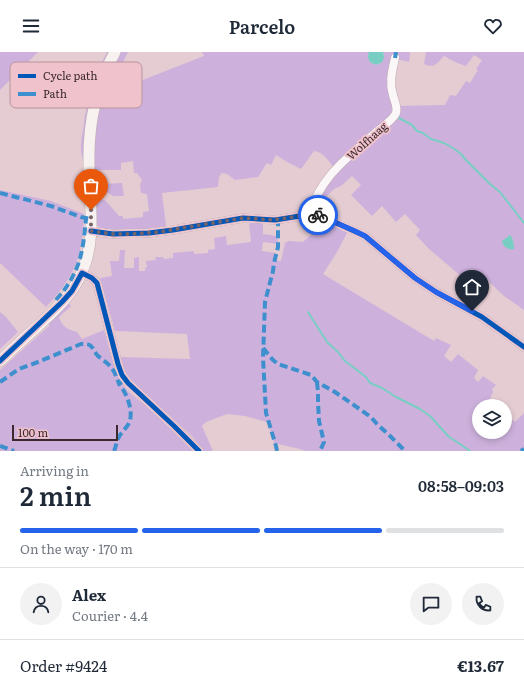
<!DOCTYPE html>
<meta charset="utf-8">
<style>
body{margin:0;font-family:Literata,serif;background:#f2f2f3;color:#1f2937;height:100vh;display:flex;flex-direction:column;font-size:15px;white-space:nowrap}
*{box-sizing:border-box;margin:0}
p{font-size:13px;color:#747a83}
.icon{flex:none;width:22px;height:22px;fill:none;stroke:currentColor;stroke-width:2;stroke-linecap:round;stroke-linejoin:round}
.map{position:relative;height:399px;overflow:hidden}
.panel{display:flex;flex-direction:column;background:#fff;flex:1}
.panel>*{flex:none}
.tools{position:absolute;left:472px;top:347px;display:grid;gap:8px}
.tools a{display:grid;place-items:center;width:40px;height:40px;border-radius:50%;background:#fff;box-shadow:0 2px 6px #0003;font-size:20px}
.scale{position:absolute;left:12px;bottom:10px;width:106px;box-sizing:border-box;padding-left:4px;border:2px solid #3b292d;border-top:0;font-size:11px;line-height:14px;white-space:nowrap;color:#3b292d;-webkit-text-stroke:3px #efc2cc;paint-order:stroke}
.pin{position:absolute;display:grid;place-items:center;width:34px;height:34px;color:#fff;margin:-41px -17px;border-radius:50% 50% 50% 0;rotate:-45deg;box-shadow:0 0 4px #0007}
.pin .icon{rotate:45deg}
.courier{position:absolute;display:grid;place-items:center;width:40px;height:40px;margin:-20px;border:3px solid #2563eb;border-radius:50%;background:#fff;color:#222;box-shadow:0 1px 5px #0007}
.overview em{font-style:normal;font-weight:600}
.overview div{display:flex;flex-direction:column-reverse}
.overview{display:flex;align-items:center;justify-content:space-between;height:68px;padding:0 20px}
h1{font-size:26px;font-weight:600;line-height:30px}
.bar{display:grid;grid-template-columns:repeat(4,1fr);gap:6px 4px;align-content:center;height:48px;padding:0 20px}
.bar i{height:5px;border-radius:3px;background:#e0e1e3}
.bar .on{background:#2563eb}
.bar p{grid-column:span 4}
.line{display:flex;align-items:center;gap:10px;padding:0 20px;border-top:1px solid #e0e1e3}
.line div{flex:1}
.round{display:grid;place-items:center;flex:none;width:42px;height:42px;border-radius:21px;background:#f2f2f3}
header{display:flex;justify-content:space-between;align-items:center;height:52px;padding:0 20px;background:#fff;font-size:18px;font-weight:600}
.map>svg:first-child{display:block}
.green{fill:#cdb1dc}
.water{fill:#79cec4}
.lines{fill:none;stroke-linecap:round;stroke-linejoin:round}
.stream{stroke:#79cec4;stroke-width:2}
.minor-casing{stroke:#bfacb0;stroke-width:9}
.secondary-casing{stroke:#bfacb0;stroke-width:12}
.minor{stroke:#fbf7f8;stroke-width:8}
.secondary{stroke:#f7f1f0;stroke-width:11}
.quiet{stroke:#3e8fcd;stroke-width:4;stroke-dasharray:8 4;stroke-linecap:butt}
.cycleway-casing{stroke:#efc2cc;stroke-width:8}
.cycleway{stroke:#0057b8;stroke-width:5}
.done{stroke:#766267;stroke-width:4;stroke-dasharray:0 7.2}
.route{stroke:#2563eb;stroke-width:5}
.labels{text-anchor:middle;stroke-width:4;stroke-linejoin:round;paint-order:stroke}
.street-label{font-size:11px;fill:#3b292d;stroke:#efc2cc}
.key{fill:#efc2cc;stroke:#b9949c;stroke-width:1}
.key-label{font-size:11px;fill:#3b292d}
</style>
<header><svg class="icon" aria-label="menu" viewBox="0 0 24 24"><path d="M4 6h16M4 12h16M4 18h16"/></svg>Parcelo<svg class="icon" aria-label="heart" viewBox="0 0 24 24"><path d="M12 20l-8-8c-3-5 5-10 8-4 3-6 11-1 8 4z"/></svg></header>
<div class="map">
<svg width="524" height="399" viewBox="0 0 524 399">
<rect width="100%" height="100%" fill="#e4ccd2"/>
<g class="green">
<path d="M 0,0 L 38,0 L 0,38 Z"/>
<path d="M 107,0 L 109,0 L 84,109 C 79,100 81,88 83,78 C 84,73 84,68 85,63 C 90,41 97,20 107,0 Z"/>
<path d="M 121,0 L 128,0 L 121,14 L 112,40 L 204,4 L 202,0 L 369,0 C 367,8 371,14 380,12 L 384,3 L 383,0 L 410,0 L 409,10 L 392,6 L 393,58 L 391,64 L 334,116 C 329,109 323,100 314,99 L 301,117 L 289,111 L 276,103 L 271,113 L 267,111 L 258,125 L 235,128 L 227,122 L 222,121 L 219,125 L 218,135 L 162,141 L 166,174 C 153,177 112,181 101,176 C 99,175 98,174 96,172 L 95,128 L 103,127 L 103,132 L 122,131 L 124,144 L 113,144 L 105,139 L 101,139 L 98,147 L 105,148 L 119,164 L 123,164 L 123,167 L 143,165 L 143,160 L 149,159 L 147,142 L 141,141 L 140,133 L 142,128 L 137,121 L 134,121 L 133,109 L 121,111 L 121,118 L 94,118 L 94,78 L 97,60 L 108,26 Z"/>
<path d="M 426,0 L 524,0 L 524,258 L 504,244 L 486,227 L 472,217 L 462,225 L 429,197 L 416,183 L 420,178 L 405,162 L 396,170 L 382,154 L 372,164 L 351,143 L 361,133 L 352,124 L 341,134 L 334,137 L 322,149 L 318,156 L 314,155 L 334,123 L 398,54 L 445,53 L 450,43 L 456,44 L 466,29 L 470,31 L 478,18 L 476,17 L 482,8 L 474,3 L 466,14 L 455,10 L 444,4 C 437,11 435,17 424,12 Z"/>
<path d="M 0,138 L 51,149 L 84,162 C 83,172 83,183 81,193 C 77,218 63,237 46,255 L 0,211 Z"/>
<path d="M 249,170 L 263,171 L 263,182 L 277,184 L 278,192 L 263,190 L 262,199 L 276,201 L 274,208 L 281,209 L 285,191 L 289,189 L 303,190 L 313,181 L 315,173 L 325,174 L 326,170 L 348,179 L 337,200 L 323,222 L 434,289 L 436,286 L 451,293 L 444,304 L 451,310 L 458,302 L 478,318 L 474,326 L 478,330 L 483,324 L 496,333 L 492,337 L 493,340 L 489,349 L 495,354 L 479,354 L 479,380 L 505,380 L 505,362 L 515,370 L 524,361 L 524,399 L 305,399 L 300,397 L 274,391 L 267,370 L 245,364 L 227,362 L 206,370 L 202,374 L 213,399 L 204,399 L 192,384 L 134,332 L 126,323 L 120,305 L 190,307 L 187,282 L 115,279 L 100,226 L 112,224 L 110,209 L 119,209 L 120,198 L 125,198 L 124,216 L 134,216 L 134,206 L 139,205 L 139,219 L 145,219 L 145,216 L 147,215 L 146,209 L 156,208 L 155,205 L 163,205 L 164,207 L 173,206 L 173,201 L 194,199 L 194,202 L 208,201 L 208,198 L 215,197 L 214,186 L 226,184 L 227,193 L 251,190 Z"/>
<path d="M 69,251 L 71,254 C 67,259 62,261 59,266 C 64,276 67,277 77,280 L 82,287 L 104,278 C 109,295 113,315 122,331 C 127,340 138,347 146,354 C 162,368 179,382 193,399 L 0,399 L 0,318 L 49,274 L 49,271 L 63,256 Z"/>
<path d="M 0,260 L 6,265 L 18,280 L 0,297 Z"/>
</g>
<g class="water">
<path d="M 369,0 L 383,0 C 389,17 363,16 369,0 Z"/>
<path d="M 510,183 C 513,186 514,192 514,197 C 509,199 502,194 502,189 Z"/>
</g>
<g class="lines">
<g class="stream">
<path d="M 399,66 L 412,73 L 417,79 L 423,81 L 431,87 L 444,91 L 453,96 L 461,102 L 466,108 L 490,132 L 500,140 L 524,171"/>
<path d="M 308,260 L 327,290 L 338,300 L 345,309 L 366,325 L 370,331 L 382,336 L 396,345 L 420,357 L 430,364 L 449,385 L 457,390 L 470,399"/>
</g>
<g class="minor-casing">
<g id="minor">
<path d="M 310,163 C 318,127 348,105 374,82 C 380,77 393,68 396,61 C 398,55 394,48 393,43 C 389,30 392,20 395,6"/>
<path d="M 91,179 L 113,182 L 149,181 L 173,178 L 243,166 L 275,168 L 306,163 L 314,163 L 330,168 L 365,184 L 415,226 L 436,240 L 482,265 L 524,295"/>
<path d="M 82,221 L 92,226 L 97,231 L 118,312 L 122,323 L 128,331 L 174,374 L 199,399"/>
</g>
</g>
<g class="secondary-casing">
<path id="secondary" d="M 0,309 C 13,297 25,285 38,274 C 55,258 73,242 82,220 C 97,186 89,148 89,112 C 88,73 96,34 115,0"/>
</g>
<use href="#minor" class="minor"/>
<use href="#secondary" class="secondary"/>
<g class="quiet">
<path d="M 395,6 L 396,0"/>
<path d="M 0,141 L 51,154 L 81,165 L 91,167"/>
<path d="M 56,248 C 80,221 83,201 86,166"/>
<path d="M 263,296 L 273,308 L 278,312 L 311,323 L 317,330 L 335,340 L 371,365 L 377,372 L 388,382 L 405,399"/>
<path d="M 0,330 L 19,317 L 38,310 L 81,292 C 94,291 91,296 98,304 C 100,306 101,305 103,308 C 112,314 116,322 119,332 L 125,328"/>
<path d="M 317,330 L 318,340 L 318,350 L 319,369 L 324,390 L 320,399"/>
<path d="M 0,394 L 14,399"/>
<path d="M 114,399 C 116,395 116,391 118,387 C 120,381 126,377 129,371 C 134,360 127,341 119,332"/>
<path d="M 277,399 L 276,394 L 266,361 L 263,306 L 265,250 L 273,219 L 274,211 L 278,195 L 278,168"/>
<path d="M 521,399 L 524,397"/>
</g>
<g class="cycleway-casing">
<g id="cycleway">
<path d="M 91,179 L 113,182 L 149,181 L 173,178 L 243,166 L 275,168 L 306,163 L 314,163 L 330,168 L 365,184 L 415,226 L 436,240 L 482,265 L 524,295"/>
<path d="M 0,309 L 62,250 L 72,239 L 82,221 L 92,226 L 97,231 L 118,312 L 122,323 L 128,331 L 174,374 L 199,399"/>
</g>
</g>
<use href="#cycleway" class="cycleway"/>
</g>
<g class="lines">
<path class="done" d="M 91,158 L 91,179 L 113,182 L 130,182 L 158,180 L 243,166 L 273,168 L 306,163 L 318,163"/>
<path class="route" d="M 318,163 L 355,179 L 365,184 L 415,226 L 436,240 L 472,259"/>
</g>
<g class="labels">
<g class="street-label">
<text transform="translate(367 89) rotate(-42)" y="4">Wolfhaag</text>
</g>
</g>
<rect x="10" y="10" width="132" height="46" rx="6" class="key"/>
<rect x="18" y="22" width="18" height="4" fill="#0057b8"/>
<rect x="18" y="40" width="18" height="4" fill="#3e8fcd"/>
<g class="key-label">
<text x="43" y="28">Cycle path</text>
<text x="43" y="46">Path</text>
</g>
</svg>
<div class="tools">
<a><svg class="icon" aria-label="layers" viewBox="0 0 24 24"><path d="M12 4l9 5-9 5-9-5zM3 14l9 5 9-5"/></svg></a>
</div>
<div class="scale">100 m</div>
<div class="pin" style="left:91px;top:158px;background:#ea580c"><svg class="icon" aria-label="bag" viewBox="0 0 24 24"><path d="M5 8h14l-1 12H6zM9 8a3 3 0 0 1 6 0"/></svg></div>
<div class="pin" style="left:472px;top:259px;background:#1f2937"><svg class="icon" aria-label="home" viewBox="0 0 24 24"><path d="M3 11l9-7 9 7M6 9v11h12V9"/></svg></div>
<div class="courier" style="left:318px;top:163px"><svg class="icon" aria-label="bike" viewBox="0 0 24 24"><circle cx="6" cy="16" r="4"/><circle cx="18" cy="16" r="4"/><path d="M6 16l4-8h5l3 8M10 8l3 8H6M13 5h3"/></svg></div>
</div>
<section class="panel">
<div class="overview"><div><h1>2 min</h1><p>Arriving in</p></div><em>08:58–09:03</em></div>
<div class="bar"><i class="on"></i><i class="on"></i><i class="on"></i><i></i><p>On the way · 170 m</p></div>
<div class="line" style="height:72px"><a class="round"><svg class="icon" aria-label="person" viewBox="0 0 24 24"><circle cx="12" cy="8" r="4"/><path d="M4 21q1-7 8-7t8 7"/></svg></a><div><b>Alex</b><p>Courier · 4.4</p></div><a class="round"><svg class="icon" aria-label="chat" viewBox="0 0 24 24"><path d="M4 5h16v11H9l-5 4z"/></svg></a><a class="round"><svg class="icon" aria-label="phone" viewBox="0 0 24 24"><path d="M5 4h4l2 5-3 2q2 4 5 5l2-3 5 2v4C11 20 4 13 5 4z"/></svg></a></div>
<div class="line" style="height:52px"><div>Order #9424</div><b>€13.67</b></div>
</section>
